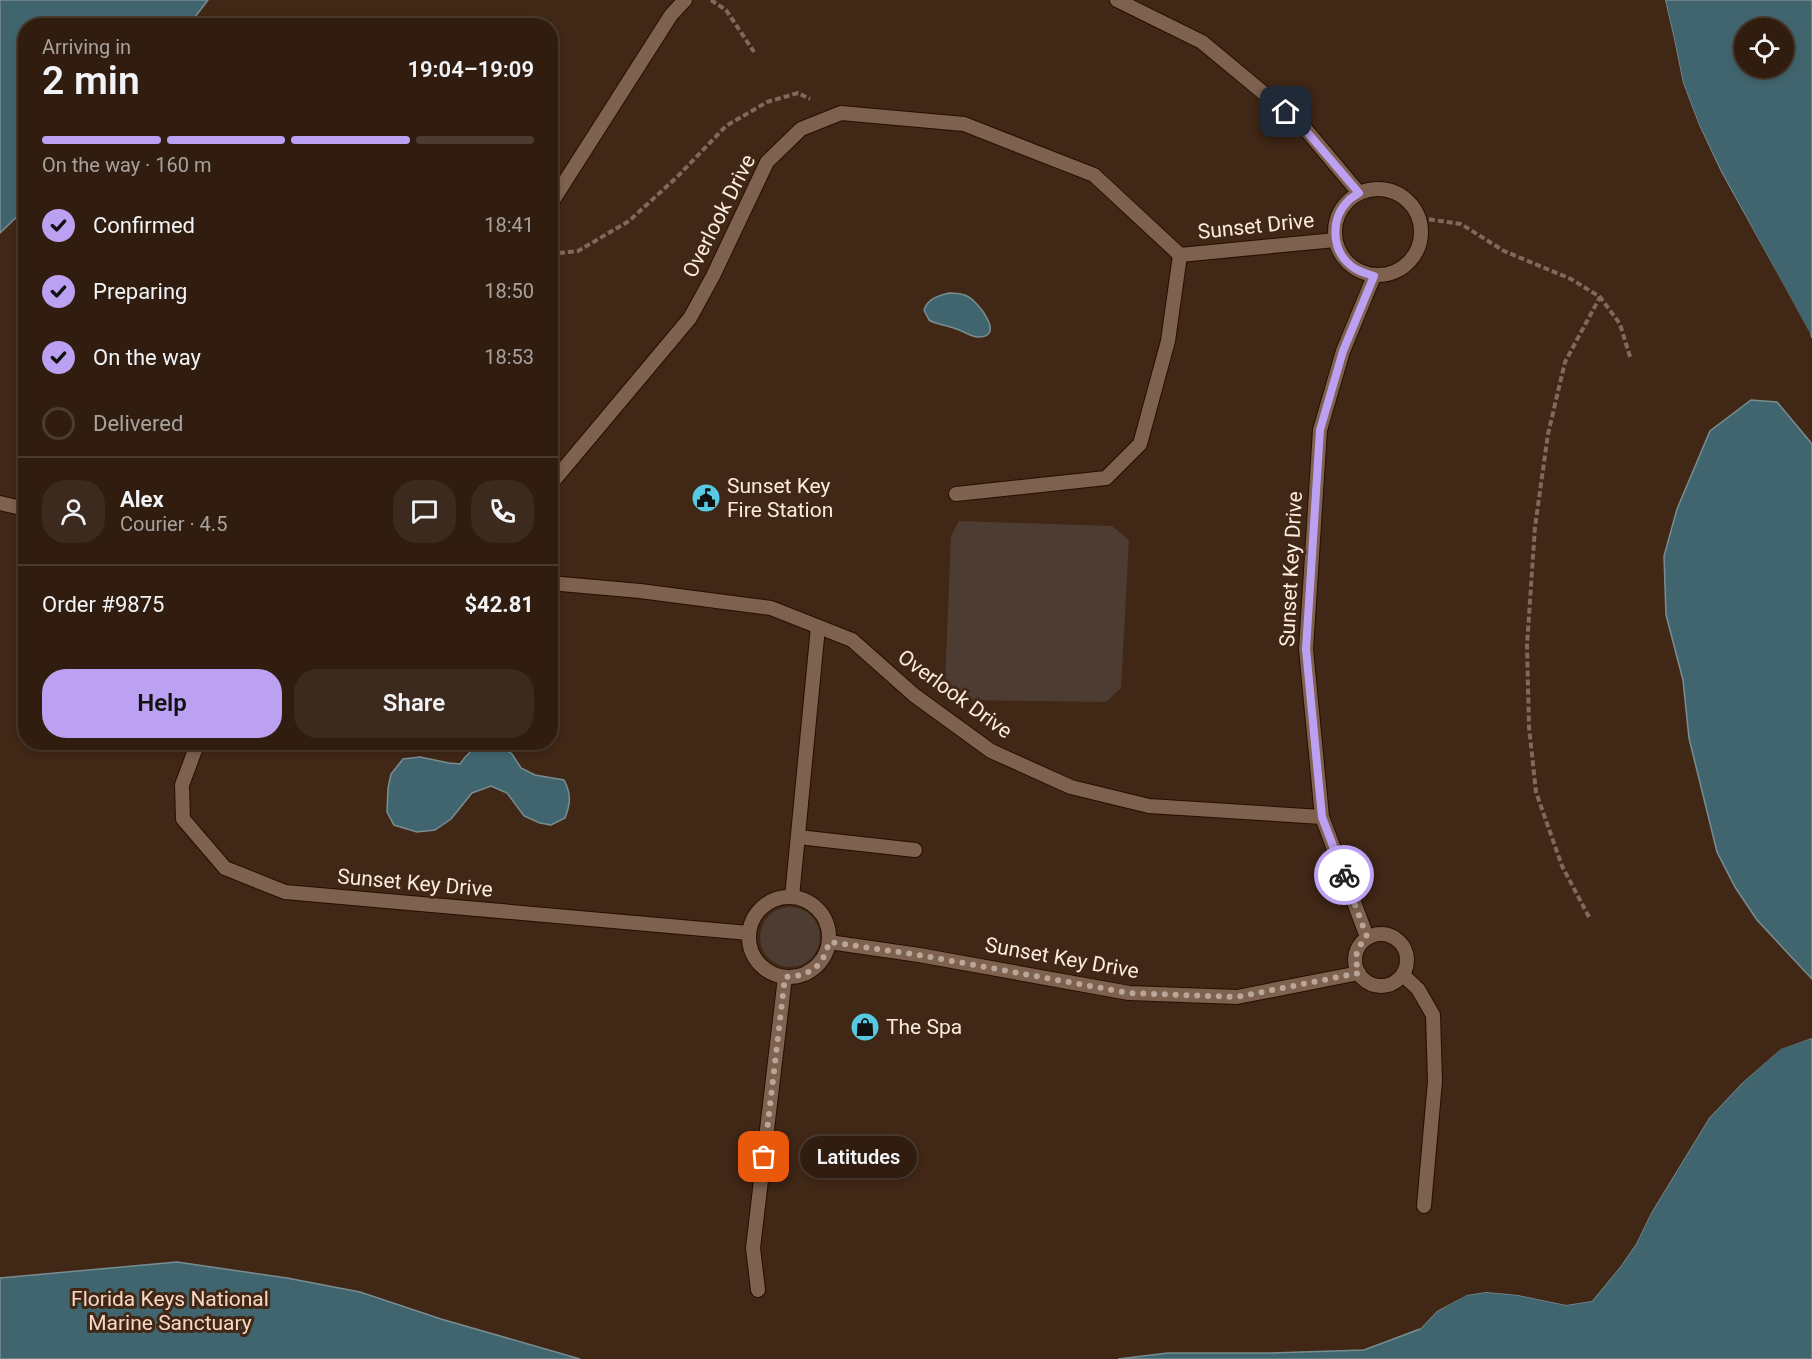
<!DOCTYPE html>
<meta charset="utf-8">
<style>
body{margin:0;font-family:Roboto,sans-serif;background:#3c2a1e;color:#f1f3f6;height:100vh;display:flex;flex-direction:column;font-size:22px;white-space:nowrap}
*{box-sizing:border-box;margin:0}
p{font-size:20px;color:#a8a29f}
.icon{flex:none;width:33px;height:33px;fill:none;stroke:currentColor;stroke-width:2;stroke-linecap:round;stroke-linejoin:round}
.map{position:relative;flex:1;overflow:hidden}
.panel{position:absolute;left:18px;top:18px;width:540px;height:732px;display:flex;flex-direction:column;background:#301d10;border-radius:24px;box-shadow:0 3px 9px #0003,0 0 0 2px #4b3b30}
.panel>*{flex:none}
.controls{position:absolute;left:1734px;top:18px;display:grid;gap:12px}
.controls a{display:grid;place-items:center;width:60px;height:60px;border-radius:50%;background:#301d10;box-shadow:0 3px 9px #0003,0 0 0 2px #4b3b30;font-size:30px}
.pin{position:absolute;display:grid;place-items:center;width:51px;height:51px;color:#fff;margin:-26px;border-radius:12px;box-shadow:0 3px 9px #0006}
.courier{position:absolute;display:grid;place-items:center;width:60px;height:60px;margin:-30px;border:4px solid #bca0f2;border-radius:50%;background:#fff;color:#222;box-shadow:0 2px 8px #0007}
.bubble{position:absolute;height:42px;border-radius:21px;background:#301d10;box-shadow:0 3px 9px #0003,0 0 0 2px #4b3b30;font-size:20px;font-weight:600;line-height:42px;text-align:center}
.headline em{font-style:normal;font-weight:600}
.headline div{display:flex;flex-direction:column-reverse}
.headline{display:flex;align-items:center;justify-content:space-between;height:102px;padding:0 24px}
h1{font-size:39px;font-weight:600;line-height:45px}
.bar{display:grid;grid-template-columns:repeat(4,1fr);gap:9px 6px;align-content:center;height:72px;padding:0 24px}
.bar i{height:8px;border-radius:4px;background:#4b3b30}
.bar .on{background:#bca0f2}
.bar p{grid-column:span 4}
.line{display:flex;align-items:center;gap:15px;padding:0 24px;border-top:2px solid #4b3b30}
.line div{flex:1}
.round{display:grid;place-items:center;flex:none;width:63px;height:63px;border-radius:24px;background:#3c2a1e}
ol{padding:0 24px;list-style:none}
li{display:flex;align-items:center;gap:18px;height:66px}
li p{margin-inline-start:auto}
li .icon{padding:6px;border-radius:50%;background:#bca0f2;color:#111;stroke-width:4}
li:last-child{color:#a8a29f}
li i{width:33px;height:33px;border:3px solid #4b3b30;border-radius:50%}
.cta{display:flex;gap:12px;margin-top:auto;padding:12px 24px}
.cta a{flex:1;height:69px;border-radius:24px;background:#bca0f2;color:#111;font-size:24px;font-weight:600;line-height:69px;text-align:center}
.cta a+a{background:#3c2a1e;color:#f1f3f6}
.map>svg:first-child{display:block}
.green{fill:#4d3c31}
.water{fill:#41656f;stroke:#798d91;stroke-width:1.5;fill-rule:evenodd}
.pier{fill:#402716}
.lines{fill:none;stroke-linecap:round;stroke-linejoin:round}
.lane-casing{stroke:#260f01;stroke-width:16}
.path{stroke:#7f695a;stroke-width:4;stroke-dasharray:6 3;stroke-linecap:butt}
.lane{stroke:#7e614f;stroke-width:14}
.done{stroke:#baa699;stroke-width:6;stroke-dasharray:0 10.8}
.route{stroke:#bca0f2;stroke-width:8}
.labels{text-anchor:middle;stroke-width:6;stroke-linejoin:round;paint-order:stroke}
.street-label{font-size:21px;fill:#fbeadf;stroke:#402716}
.poi-label{font-size:21px;fill:#fbeadf;stroke:#402716;text-anchor:start}
.park-label{font-size:21px;fill:#f8d8c5;stroke:#402716}
</style>
<div class="map">
<svg width="1812" height="1359" viewBox="0 0 1812 1359">
<rect width="100%" height="100%" fill="#402716"/>
<g class="green">
<path d="M 959,521 L 1112,526 L 1129,540 L 1121,688 L 1106,702 L 958,700 L 945,684 L 951,536 Z"/>
<circle cx="790" cy="937" r="30"/>
</g>
<g class="water">
<path d="M 0,0 L 208,0 L 189,25 L 26,26 L 25,209 L 0,233 Z"/>
<path d="M 1665,0 L 1812,0 L 1812,338 L 1721,171 L 1699,125 L 1683,83 L 1674,39 ZM 1744,28 L 1784,28 L 1784,68 L 1744,68 Z"/>
<path d="M 949,293 C 955,293 961,293 967,296 C 979,302 1006,338 978,337 C 971,337 964,331 956,329 C 947,325 937,325 929,320 L 924,310 C 928,298 938,296 949,293 Z"/>
<path d="M 1751,400 L 1777,402 L 1812,444 L 1812,979 L 1757,920 L 1735,887 L 1717,852 L 1689,738 L 1683,680 L 1666,615 L 1664,556 L 1677,509 L 1710,431 Z"/>
<path d="M 485,743 L 502,747 L 512,754 L 521,768 L 535,775 L 564,780 C 571,793 571,803 565,818 L 551,825 L 540,823 L 524,816 L 507,793 L 491,786 L 472,793 L 451,819 L 435,830 L 417,832 L 394,825 L 387,812 L 388,788 L 391,774 L 403,759 L 420,757 L 449,763 L 460,764 C 467,753 474,748 485,743 Z"/>
<path d="M 1812,1038 L 1812,1359 L 1118,1359 L 1168,1353 L 1271,1353 L 1364,1350 L 1420,1329 L 1437,1311 L 1466,1295 L 1486,1292 L 1518,1295 L 1566,1305 L 1592,1301 L 1620,1267 L 1636,1244 L 1651,1213 L 1709,1118 L 1742,1083 L 1781,1048 Z"/>
<path d="M 177,1262 L 287,1278 L 360,1292 L 441,1319 L 580,1359 L 0,1359 L 0,1278 Z"/>
</g>
<g class="pier">
<path d="M 1662,0 L 1665,0 L 1674,39 L 1683,83 L 1699,125 L 1721,172 L 1781,280 L 1810,333 L 1812,341 L 1809,339 L 1718,173 L 1697,126 L 1680,84 L 1671,39 Z"/>
<path d="M 1812,1035 L 1812,1038 L 1781,1049 L 1742,1083 L 1709,1118 L 1651,1213 L 1636,1244 L 1620,1267 L 1592,1301 L 1566,1305 L 1518,1295 L 1486,1292 L 1467,1295 L 1437,1311 L 1420,1329 L 1419,1325 L 1435,1309 L 1466,1292 L 1486,1289 L 1519,1292 L 1566,1302 L 1590,1299 L 1618,1265 L 1633,1242 L 1649,1211 L 1706,1116 L 1740,1081 L 1780,1046 Z"/>
</g>
<g class="lines">
<g class="lane-casing">
<g id="lane">
<path d="M 1117,0 L 1202,42 L 1302,125 L 1359,193"/>
<circle cx="1378" cy="232" r="43"/>
<path d="M 550,205 L 671,15 L 685,0"/>
<path d="M 1180,255 L 1335,240"/>
<path d="M 550,485 L 690,318 L 713,276 L 767,162 L 801,129 L 841,113 L 964,124 L 1094,175 L 1180,255 L 1168,341 L 1140,444 L 1106,478 L 956,494"/>
<path d="M 0,503 L 26,509"/>
<path d="M 550,583 L 640,591 L 771,608 L 852,640 L 914,695 L 991,751 L 1071,787 L 1149,806 L 1322,817"/>
<path d="M 198,742 L 182,785 L 183,819 L 225,868 L 285,892 L 749,933"/>
<path d="M 798,837 L 915,850"/>
<path d="M 792,897 L 818,627"/>
<circle cx="789" cy="937" r="40"/>
<circle cx="1381" cy="960" r="26"/>
<path d="M 1367,937 L 1322,817 L 1306,649 L 1320,430 L 1343,351 L 1374,276"/>
<path d="M 829,942 L 919,955 L 1129,993 L 1237,997 L 1359,973"/>
<path d="M 1403,975 L 1418,989 L 1433,1015 L 1435,1081 L 1424,1206"/>
<path d="M 758,1290 L 753,1248 L 785,977"/>
</g>
</g>
<g class="path">
<path d="M 711,0 L 726,10 L 754,52"/>
<path d="M 1420,218 L 1461,224 L 1504,251 L 1571,279 L 1600,297 L 1620,324 L 1631,360"/>
<path d="M 550,254 L 578,251 L 629,221 L 677,177 L 726,126 L 767,102 L 798,93 L 810,99"/>
<path d="M 1589,917 L 1562,866 L 1536,792 L 1529,727 L 1527,645 L 1535,527 L 1548,434 L 1565,362 L 1600,297"/>
</g>
<use href="#lane" class="lane"/>
</g>
<g class="lines">
<path class="done" d="M 764,1157 L 785,977 C 810,976 823,967 829,942 L 919,955 L 1129,993 L 1237,997 L 1359,973 C 1354,958 1355,949 1367,937 L 1344,875"/>
<path class="route" d="M 1286,112 L 1302,126 L 1359,193 C 1356,195 1351,198 1348,201 C 1331,218 1331,248 1349,264 C 1356,271 1365,273 1374,276 L 1343,351 L 1320,430 L 1306,649 L 1322,817 L 1344,875"/>
</g>
<defs>
<g id="civic-disc" transform="scale(1.5)"><circle r="9.5" fill="#58c9e3" stroke="#402716"/><path d="M-.6-6.5H3V-4.5H.6V-3L4-1V1h2V6H-6V1h2V-1L-.6-3ZM-1.2 2.5V6h2.4V2.5Z" fill="#111"/></g>
<g id="shop-disc" transform="scale(1.5)"><circle r="9.5" fill="#58c9e3" stroke="#402716"/><path d="M-5-2.5h2.3a2.7 3.5 0 0 1 5.4 0H5L5.5 6h-11ZM-1.5-2.5h3a1.5 2.3 0 0 0-3 0Z" fill="#111"/></g>
</defs>
<g fill-rule="evenodd">
<use href="#civic-disc" x="706" y="498"/>
<use href="#shop-disc" x="865" y="1027"/>
</g>
<g class="labels">
<g class="street-label">
<text transform="translate(719 216) rotate(-63)" y="7">Overlook Drive</text>
<text transform="translate(1256 226) rotate(-6)" y="7">Sunset Drive</text>
<text transform="translate(1291 569) rotate(-87)" y="7">Sunset Key Drive</text>
<text transform="translate(955 694) rotate(36)" y="7">Overlook Drive</text>
<text transform="translate(415 883) rotate(5)" y="7">Sunset Key Drive</text>
<text transform="translate(1062 958) rotate(10)" y="7">Sunset Key Drive</text>
</g>
<g class="poi-label">
<text x="727" y="493">Sunset Key<tspan x="727" dy="24">Fire Station</tspan></text>
<text x="886" y="1034">The Spa</text>
</g>
<g class="park-label">
<text x="170" y="1306">Florida Keys National<tspan x="170" dy="24">Marine Sanctuary</tspan></text>
</g>
</g>
</svg>
<div class="controls">
<a><svg class="icon" aria-label="locate" viewBox="0 0 24 24"><circle cx="12" cy="12" r="6"/><path d="M12 2v4M12 18v4M2 12h4M18 12h4"/></svg></a>
</div>
<div class="pin" style="left:764px;top:1157px;background:#ea580c"><svg class="icon" aria-label="bag" viewBox="0 0 24 24"><path d="M5 8h14l-1 12H6zM9 8a3 3 0 0 1 6 0"/></svg></div>
<div class="pin" style="left:1286px;top:112px;background:#1f2937"><svg class="icon" aria-label="home" viewBox="0 0 24 24"><path d="M3 11l9-7 9 7M6 9v11h12V9"/></svg></div>
<div class="courier" style="left:1344px;top:875px"><svg class="icon" aria-label="bike" viewBox="0 0 24 24"><circle cx="6" cy="16" r="4"/><circle cx="18" cy="16" r="4"/><path d="M6 16l4-8h5l3 8M10 8l3 8H6M13 5h3"/></svg></div>
<div class="bubble" style="left:800px;top:1136px;width:117px">Latitudes</div>
<section class="panel">
<div class="headline"><div><h1>2 min</h1><p>Arriving in</p></div><em>19:04–19:09</em></div>
<div class="bar"><i class="on"></i><i class="on"></i><i class="on"></i><i></i><p>On the way · 160 m</p></div>
<ol>
<li><svg class="icon" aria-label="check" viewBox="0 0 24 24"><path d="M5 12l5 5 9-10"/></svg>Confirmed<p>18:41</p></li>
<li><svg class="icon" aria-label="check" viewBox="0 0 24 24"><path d="M5 12l5 5 9-10"/></svg>Preparing<p>18:50</p></li>
<li><svg class="icon" aria-label="check" viewBox="0 0 24 24"><path d="M5 12l5 5 9-10"/></svg>On the way<p>18:53</p></li>
<li><i></i>Delivered</li>
</ol>
<div class="line" style="height:108px"><a class="round"><svg class="icon" aria-label="person" viewBox="0 0 24 24"><circle cx="12" cy="8" r="4"/><path d="M4 21q1-7 8-7t8 7"/></svg></a><div><b>Alex</b><p>Courier · 4.5</p></div><a class="round"><svg class="icon" aria-label="chat" viewBox="0 0 24 24"><path d="M4 5h16v11H9l-5 4z"/></svg></a><a class="round"><svg class="icon" aria-label="phone" viewBox="0 0 24 24"><path d="M5 4h4l2 5-3 2q2 4 5 5l2-3 5 2v4C11 20 4 13 5 4z"/></svg></a></div>
<div class="line" style="height:78px"><div>Order #9875</div><b>$42.81</b></div>
<div class="cta"><a>Help</a><a>Share</a></div>
</section>
</div>
